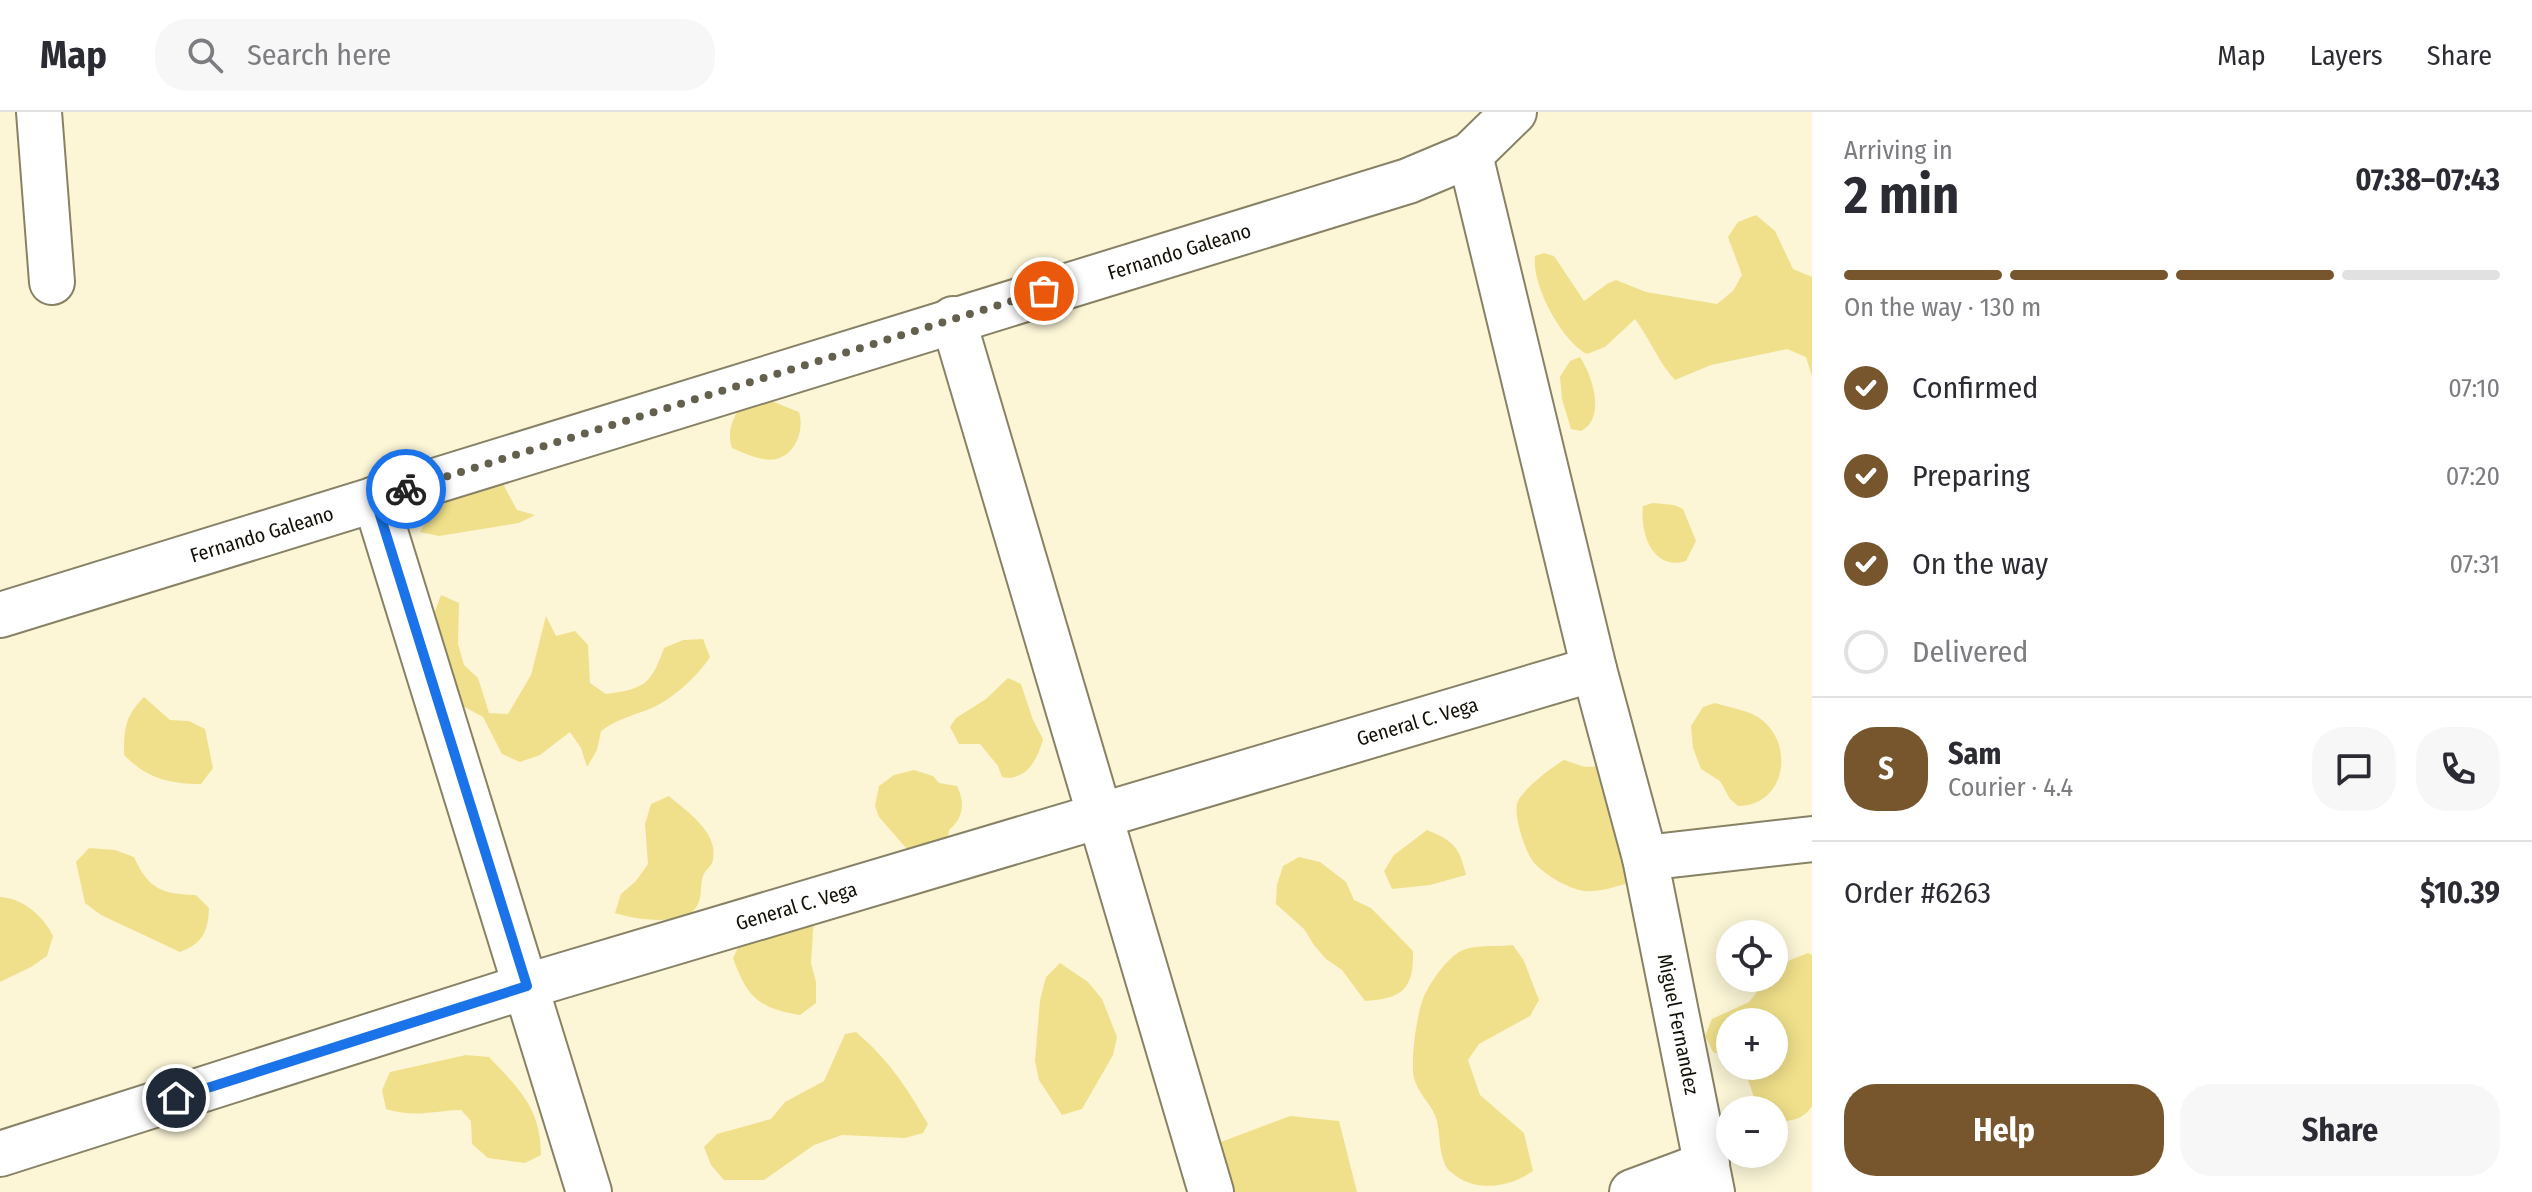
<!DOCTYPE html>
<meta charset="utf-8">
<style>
body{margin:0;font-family:"Fira Sans Condensed",sans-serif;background:#f7f7f7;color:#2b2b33;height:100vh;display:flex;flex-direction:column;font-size:30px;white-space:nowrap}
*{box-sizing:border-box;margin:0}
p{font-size:26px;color:#7c7c81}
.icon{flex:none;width:44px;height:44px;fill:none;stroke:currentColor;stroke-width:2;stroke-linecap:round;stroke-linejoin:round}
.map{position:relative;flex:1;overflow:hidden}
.drawer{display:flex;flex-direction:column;background:#fff;width:720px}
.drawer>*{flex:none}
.controls{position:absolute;left:1716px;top:808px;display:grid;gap:16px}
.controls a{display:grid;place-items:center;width:72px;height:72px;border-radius:50%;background:#fff;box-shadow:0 4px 20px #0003;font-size:40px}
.pin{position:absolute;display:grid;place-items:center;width:68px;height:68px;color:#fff;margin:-34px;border:4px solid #fff;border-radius:50%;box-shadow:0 2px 8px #0007}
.courier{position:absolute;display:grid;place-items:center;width:80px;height:80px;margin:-40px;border:6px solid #1a73e8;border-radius:50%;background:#fff;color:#222;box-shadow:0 2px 10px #0007}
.overview em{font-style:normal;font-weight:700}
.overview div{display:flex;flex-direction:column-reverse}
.overview{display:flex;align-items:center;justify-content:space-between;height:136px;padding:0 32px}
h1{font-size:52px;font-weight:700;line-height:60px}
.bar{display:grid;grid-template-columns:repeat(4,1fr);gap:12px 8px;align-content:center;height:96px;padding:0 32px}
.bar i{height:10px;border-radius:6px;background:#e1e1e2}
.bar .on{background:#78562d}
.bar p{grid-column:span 4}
.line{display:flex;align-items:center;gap:20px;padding:0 32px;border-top:2px solid #e1e1e2}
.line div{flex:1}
.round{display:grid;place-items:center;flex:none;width:84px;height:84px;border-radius:32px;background:#f7f7f7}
ol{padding:0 32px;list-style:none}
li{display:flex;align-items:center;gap:24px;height:88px}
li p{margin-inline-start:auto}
li .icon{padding:8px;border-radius:50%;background:#78562d;color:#fff;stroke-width:4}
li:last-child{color:#7c7c81}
li i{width:44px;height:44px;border:4px solid #e1e1e2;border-radius:50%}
.primary-button{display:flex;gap:16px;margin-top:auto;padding:16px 32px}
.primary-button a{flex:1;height:92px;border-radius:32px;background:#78562d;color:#fff;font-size:32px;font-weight:700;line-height:92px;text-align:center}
.primary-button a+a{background:#f7f7f7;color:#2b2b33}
header{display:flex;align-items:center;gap:48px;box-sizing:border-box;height:112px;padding:0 40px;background:#fff;border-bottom:2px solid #e1e1e2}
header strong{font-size:38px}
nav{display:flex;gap:44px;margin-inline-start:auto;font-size:28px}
.search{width:560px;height:72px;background:#f7f7f7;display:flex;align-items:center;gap:20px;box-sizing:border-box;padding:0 28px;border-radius:32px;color:#7c7c81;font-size:30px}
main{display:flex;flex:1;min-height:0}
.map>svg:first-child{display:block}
.green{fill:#f0e08b}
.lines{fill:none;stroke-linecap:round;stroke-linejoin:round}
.street-casing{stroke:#878266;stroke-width:48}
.secondary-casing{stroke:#878266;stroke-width:48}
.street{stroke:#fff;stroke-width:44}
.secondary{stroke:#fff;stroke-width:44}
.done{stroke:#64604e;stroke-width:8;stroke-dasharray:0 14.4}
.route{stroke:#1a73e8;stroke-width:10}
.labels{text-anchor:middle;stroke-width:6;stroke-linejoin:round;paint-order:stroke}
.street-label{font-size:20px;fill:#120f05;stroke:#fff}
</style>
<header>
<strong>Map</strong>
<div class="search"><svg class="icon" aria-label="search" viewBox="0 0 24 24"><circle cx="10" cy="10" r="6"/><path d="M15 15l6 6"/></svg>Search here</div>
<nav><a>Map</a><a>Layers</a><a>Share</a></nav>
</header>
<main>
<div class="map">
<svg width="1812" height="1080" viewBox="0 0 1812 1080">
<rect width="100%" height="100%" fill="#fcf6d7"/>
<g class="green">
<path d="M 1756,103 L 1775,119 L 1793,157 L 1812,165 L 1812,264 L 1806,245 L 1787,237 L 1711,253 L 1675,268 C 1658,250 1650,227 1635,207 L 1605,235 L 1587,242 C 1562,230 1531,172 1535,144 L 1544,141 L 1554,144 L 1584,189 L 1607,172 L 1616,168 L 1646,180 L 1717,192 L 1733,179 L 1742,163 L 1728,125 L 1738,110 Z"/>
<path d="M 1580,245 C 1593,265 1606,306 1581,319 L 1571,317 L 1562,287 L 1560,265 L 1570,249 Z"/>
<path d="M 764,286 L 799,300 C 806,323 790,353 763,347 C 752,345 742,340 732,336 C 726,317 734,304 745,288 Z"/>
<path d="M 494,355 L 517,398 L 535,403 L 519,411 L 439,424 L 420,420 L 430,402 L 458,372 Z"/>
<path d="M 1653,391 L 1674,393 L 1683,397 L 1696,429 L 1686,449 C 1652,459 1640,421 1643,394 Z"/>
<path d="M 441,483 L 459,491 L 458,532 L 464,553 L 478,566 L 489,601 L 508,602 L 531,563 L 546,504 L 556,524 L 575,519 L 588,533 L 590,571 L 606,582 C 645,577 651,572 664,536 L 683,528 L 703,527 L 710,545 C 696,566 671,589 647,598 C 630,604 616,608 601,619 L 597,638 L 587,655 L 581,636 L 570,620 L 540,643 L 520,650 L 502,642 L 483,605 L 448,586 L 434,502 Z"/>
<path d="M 1008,566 L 1021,572 L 1033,608 L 1043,627 C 1038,647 1026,670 1002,665 L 998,654 L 980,632 L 959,632 L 950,615 L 956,606 L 986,587 Z"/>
<path d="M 144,585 L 170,608 L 189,609 L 205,617 L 213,656 L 201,672 C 168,672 147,666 124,643 C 124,617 125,604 144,585 Z"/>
<path d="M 1715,591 C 1730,596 1750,598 1762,608 C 1795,634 1785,694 1738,694 L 1730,687 L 1720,669 L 1701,657 L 1693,636 L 1691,614 L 1703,595 Z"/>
<path d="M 1564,648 L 1585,655 L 1604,654 L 1644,766 C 1625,771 1604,781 1584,779 C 1567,776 1547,764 1535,752 C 1526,743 1512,702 1518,689 C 1524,676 1552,655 1564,648 Z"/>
<path d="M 914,658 L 933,664 L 939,671 L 957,674 C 965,690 964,706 949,718 L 946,737 L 917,742 L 907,737 L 879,705 L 875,694 L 879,674 L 894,663 Z"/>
<path d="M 669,684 C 686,699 719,720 713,748 C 712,754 705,758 703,764 C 699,776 704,788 693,799 C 677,814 633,807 615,801 L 621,782 L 636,769 L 648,752 L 645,712 L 651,692 Z"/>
<path d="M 1427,718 C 1454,729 1459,735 1466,763 L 1430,773 L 1392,777 L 1384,759 L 1394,743 Z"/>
<path d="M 89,736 L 115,738 L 134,745 C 148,777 162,782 196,783 L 209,796 C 208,820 203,831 180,840 L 101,803 L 85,791 L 76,750 Z"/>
<path d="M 1299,745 L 1320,750 L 1346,770 L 1354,788 L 1371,796 L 1413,839 C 1414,876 1403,887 1365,889 L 1342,858 L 1326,847 L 1314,833 L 1304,817 L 1276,792 L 1277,773 L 1283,754 Z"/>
<path d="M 0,785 C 23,786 43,804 53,824 L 47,844 L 31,855 L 0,870 Z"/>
<path d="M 815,790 L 811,851 L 816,870 L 816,891 L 800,903 C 758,896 747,885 733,846 L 742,828 Z"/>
<path d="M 1513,833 L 1524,849 L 1539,888 L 1530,904 L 1479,932 L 1468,948 L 1480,983 L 1524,1021 L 1533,1059 C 1510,1075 1478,1080 1456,1064 C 1451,1060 1446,1057 1444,1050 C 1438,1035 1441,1019 1435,1003 C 1429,990 1418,981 1414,966 C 1410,949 1417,898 1425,882 C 1432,868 1445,849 1459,840 C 1472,832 1498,835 1513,833 Z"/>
<path d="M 1808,841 L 1812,843 L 1812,994 C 1804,1008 1789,1010 1774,1009 L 1774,998 L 1761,998 L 1757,994 L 1745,959 L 1739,954 L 1774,954 L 1774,910 L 1730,910 L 1730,947 L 1713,940 L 1705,924 L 1712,907 L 1749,890 L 1768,866 L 1774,866 L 1774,860 L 1790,848 Z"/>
<path d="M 1060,851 L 1088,870 L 1102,887 L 1117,925 L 1113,943 L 1082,997 L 1062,1003 L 1039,968 L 1035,949 L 1040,888 L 1046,865 Z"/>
<path d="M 856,920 C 890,949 906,975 928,1012 L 923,1021 L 905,1026 L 842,1023 L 814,1033 L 764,1068 L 724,1068 L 711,1053 L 704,1035 L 717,1022 L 771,1007 L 785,990 L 824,969 L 845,922 Z"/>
<path d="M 466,943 L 489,945 C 519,977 541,996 541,1043 L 525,1051 L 488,1046 L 472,1032 L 471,1009 L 461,998 C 430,999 417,1006 386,997 L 382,978 L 390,960 Z"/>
<path d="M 1290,1004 L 1339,1009 L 1357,1080 L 1214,1080 L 1213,1033 Z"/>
</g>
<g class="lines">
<g class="street-casing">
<g id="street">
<path d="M 39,0 L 52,170"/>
<path id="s1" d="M 1470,43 L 1594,557 L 1645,746 L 1712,1080"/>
<path d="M 953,207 L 1211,1080"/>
<path d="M 375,387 L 589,1080"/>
<path d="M 1645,746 L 1812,727"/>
<path id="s2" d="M 0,1042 L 527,874 L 1594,557"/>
<path d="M 1632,1080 L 1707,1052"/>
</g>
</g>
<g class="secondary-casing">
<g id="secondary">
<path id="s3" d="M 0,503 L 1408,69 L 1470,43 L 1514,0"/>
</g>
</g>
<use href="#street" class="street"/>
<use href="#secondary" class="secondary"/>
</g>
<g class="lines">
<path class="done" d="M 406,377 L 1044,179"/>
<path class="route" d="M 176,986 L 527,874 L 375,387 L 406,377"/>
</g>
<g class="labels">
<g class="street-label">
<text dy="7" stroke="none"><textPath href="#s3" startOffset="1234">Fernando Galeano</textPath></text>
<text dy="7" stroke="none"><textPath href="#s3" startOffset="274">Fernando Galeano</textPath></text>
<text dy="7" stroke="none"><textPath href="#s2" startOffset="1482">General C. Vega</textPath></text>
<text dy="7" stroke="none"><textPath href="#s2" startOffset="834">General C. Vega</textPath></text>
<text dy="7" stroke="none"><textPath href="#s1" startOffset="894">Miguel Fernandez</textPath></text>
</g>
</g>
</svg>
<div class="controls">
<a><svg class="icon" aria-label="locate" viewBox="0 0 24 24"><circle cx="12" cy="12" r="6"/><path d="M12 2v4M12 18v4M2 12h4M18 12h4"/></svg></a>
<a>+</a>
<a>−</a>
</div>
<div class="pin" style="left:1044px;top:179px;background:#ea580c"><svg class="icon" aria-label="bag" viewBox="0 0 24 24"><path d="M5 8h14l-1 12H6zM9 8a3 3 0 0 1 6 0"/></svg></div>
<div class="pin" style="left:176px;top:986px;background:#1f2937"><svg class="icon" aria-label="home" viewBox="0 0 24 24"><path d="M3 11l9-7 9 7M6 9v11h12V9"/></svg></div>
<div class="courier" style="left:406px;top:377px"><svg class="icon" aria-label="bike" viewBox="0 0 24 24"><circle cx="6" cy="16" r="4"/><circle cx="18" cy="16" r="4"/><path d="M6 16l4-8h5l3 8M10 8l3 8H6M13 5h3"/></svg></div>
</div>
<section class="drawer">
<div class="overview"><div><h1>2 min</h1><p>Arriving in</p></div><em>07:38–07:43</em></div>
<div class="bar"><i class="on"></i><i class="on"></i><i class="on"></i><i></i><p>On the way · 130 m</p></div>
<ol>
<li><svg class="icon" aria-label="check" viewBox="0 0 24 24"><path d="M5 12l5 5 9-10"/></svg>Confirmed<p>07:10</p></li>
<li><svg class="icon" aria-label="check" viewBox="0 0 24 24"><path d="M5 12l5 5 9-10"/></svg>Preparing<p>07:20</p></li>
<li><svg class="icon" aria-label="check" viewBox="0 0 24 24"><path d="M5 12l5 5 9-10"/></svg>On the way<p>07:31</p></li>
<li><i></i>Delivered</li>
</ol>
<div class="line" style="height:144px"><b class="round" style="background:#78562d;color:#fff">S</b><div><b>Sam</b><p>Courier · 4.4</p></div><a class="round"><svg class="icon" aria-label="chat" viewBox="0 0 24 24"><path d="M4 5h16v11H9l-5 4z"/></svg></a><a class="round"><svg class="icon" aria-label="phone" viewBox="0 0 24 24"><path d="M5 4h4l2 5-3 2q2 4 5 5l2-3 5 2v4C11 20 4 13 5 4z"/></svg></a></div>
<div class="line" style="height:104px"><div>Order #6263</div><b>$10.39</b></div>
<div class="primary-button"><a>Help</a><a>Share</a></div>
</section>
</main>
